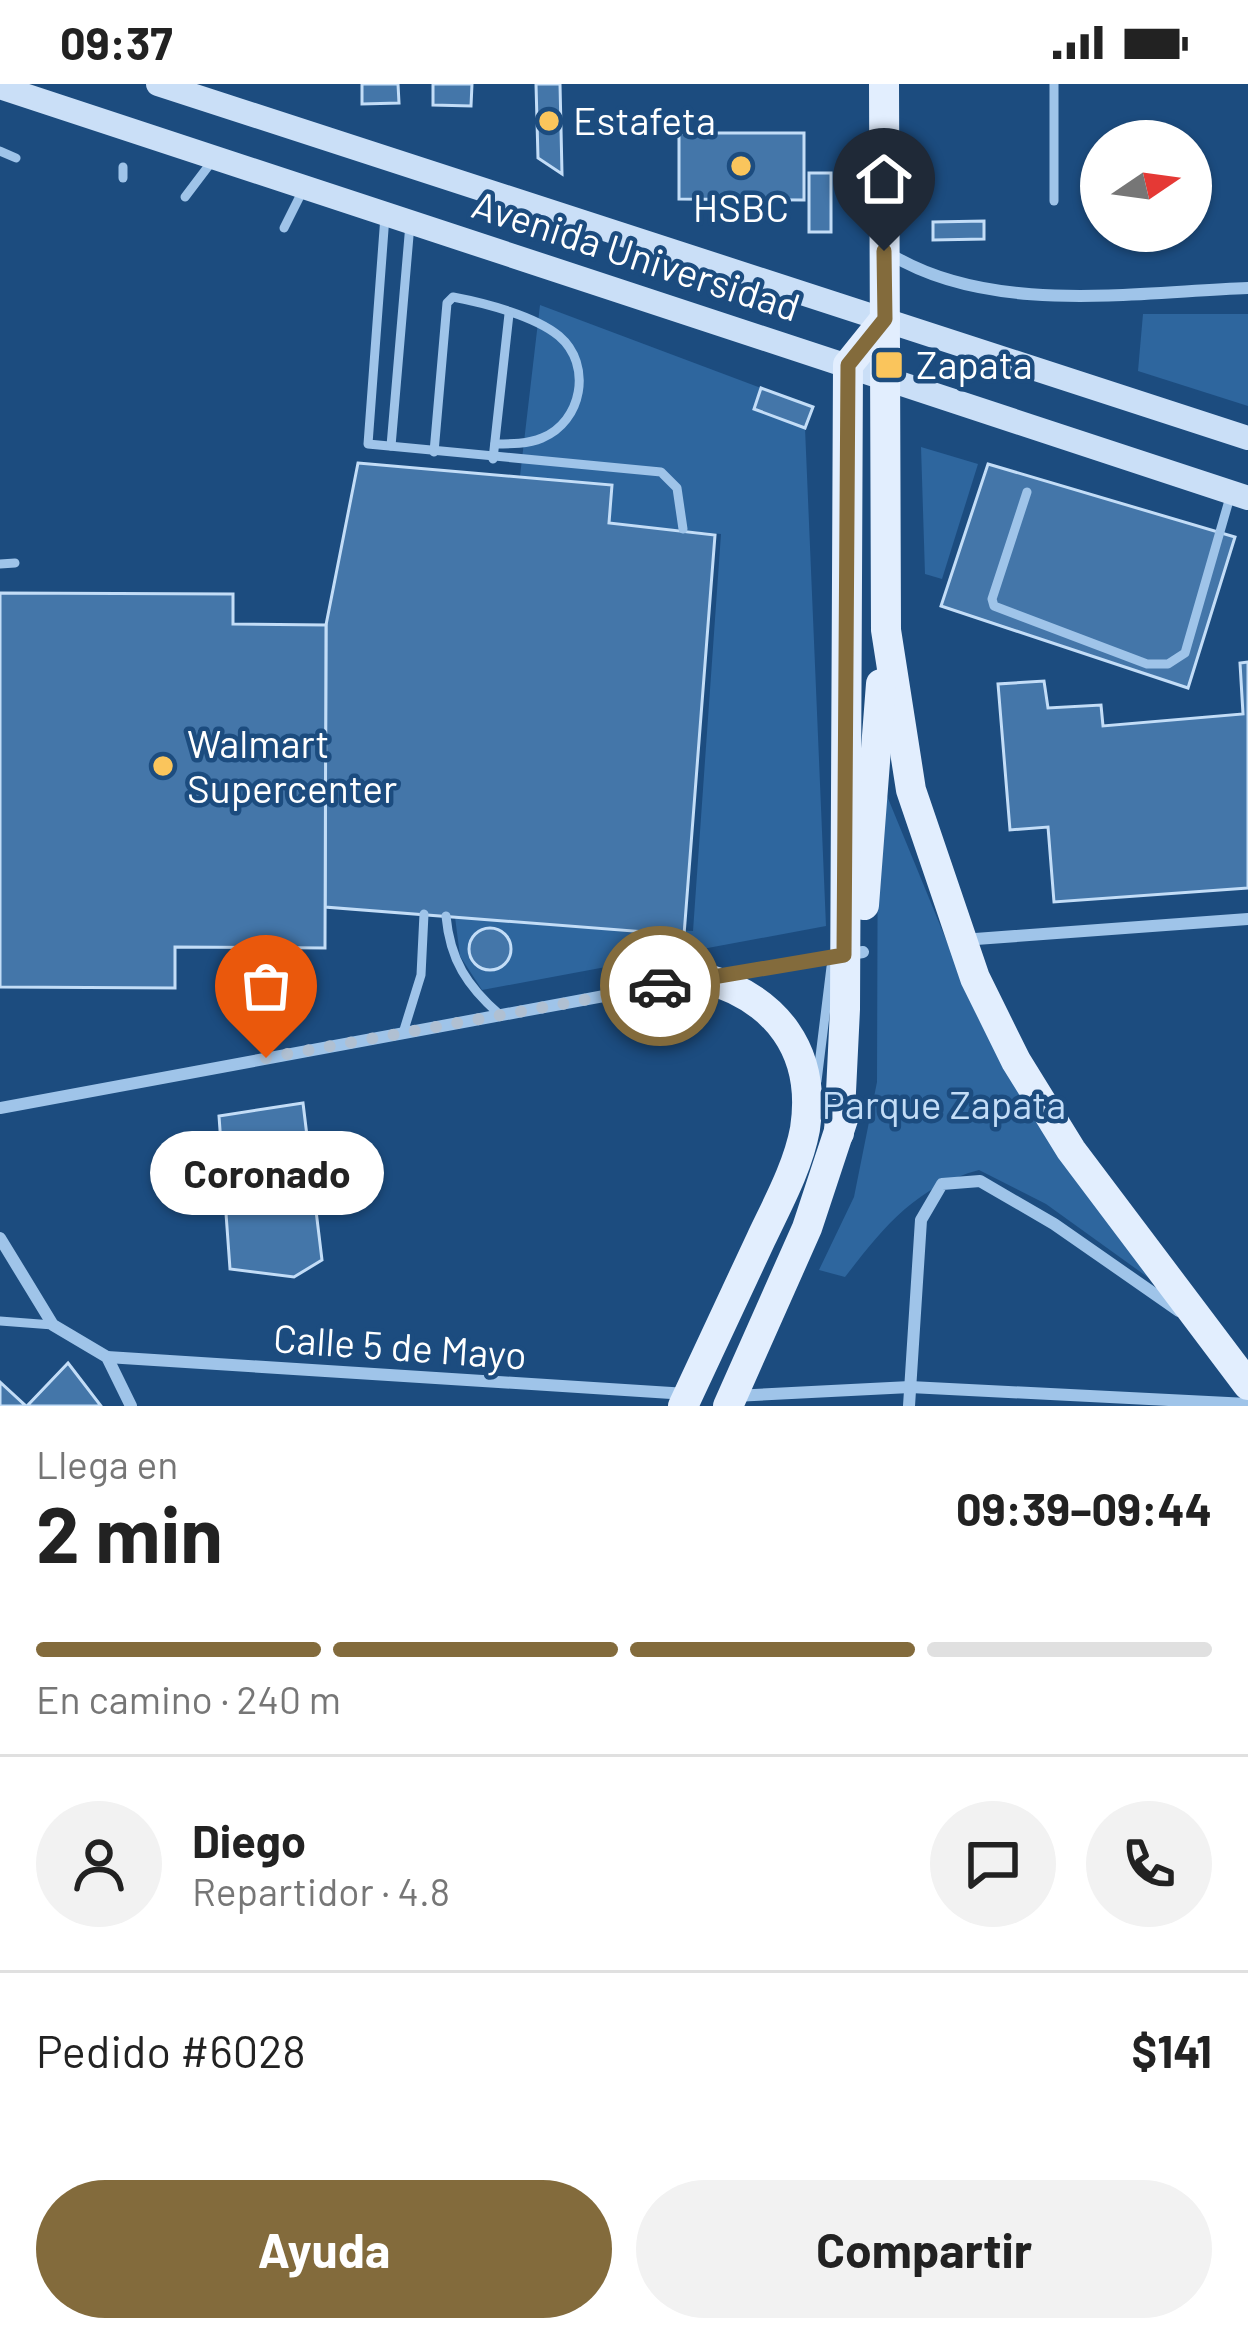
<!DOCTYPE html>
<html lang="es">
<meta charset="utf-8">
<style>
body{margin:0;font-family:Barlow,sans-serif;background:#f2f2f2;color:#222;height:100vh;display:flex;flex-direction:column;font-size:45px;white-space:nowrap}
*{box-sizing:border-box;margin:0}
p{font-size:39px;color:#767676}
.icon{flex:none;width:66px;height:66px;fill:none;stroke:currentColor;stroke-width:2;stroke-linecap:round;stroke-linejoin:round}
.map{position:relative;height:1322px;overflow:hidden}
.sheet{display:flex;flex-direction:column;background:#fff;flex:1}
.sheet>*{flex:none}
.needle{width:78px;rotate:77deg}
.fabs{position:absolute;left:1080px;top:36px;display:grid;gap:24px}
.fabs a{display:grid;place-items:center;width:132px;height:132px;border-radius:50%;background:#fff;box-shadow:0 3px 9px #0004;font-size:60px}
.pin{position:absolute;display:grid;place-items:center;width:102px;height:102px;color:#fff;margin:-123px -51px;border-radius:50% 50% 50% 0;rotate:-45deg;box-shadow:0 0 12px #0007}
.pin .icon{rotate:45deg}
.courier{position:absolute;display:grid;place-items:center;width:120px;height:120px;margin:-60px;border:9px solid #836b3c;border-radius:50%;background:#fff;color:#222;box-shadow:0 3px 15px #0007}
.bubble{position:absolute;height:84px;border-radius:42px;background:#fff;box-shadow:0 3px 9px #0004;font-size:39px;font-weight:700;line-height:84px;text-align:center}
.overview em{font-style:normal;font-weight:700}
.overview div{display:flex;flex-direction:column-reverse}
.overview{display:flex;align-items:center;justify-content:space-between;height:204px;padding:0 36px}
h1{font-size:78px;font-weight:700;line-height:90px}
.bar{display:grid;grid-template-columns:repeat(4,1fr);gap:18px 12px;align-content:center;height:144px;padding:0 36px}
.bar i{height:15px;border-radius:9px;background:#e0e0e0}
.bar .on{background:#836b3c}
.bar p{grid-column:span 4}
.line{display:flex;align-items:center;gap:30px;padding:0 36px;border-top:3px solid #e0e0e0}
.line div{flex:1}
.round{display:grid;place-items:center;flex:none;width:126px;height:126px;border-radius:63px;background:#f2f2f2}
.button{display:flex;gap:24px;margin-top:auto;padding:24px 36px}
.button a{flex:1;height:138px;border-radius:72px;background:#836b3c;color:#fff;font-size:48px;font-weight:700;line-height:138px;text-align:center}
.button a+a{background:#f2f2f2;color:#222}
.status{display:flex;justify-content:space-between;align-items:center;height:84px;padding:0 60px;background:#fff;direction:ltr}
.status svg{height:33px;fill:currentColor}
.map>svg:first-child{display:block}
.green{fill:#2e669e}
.building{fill:#4476a9;stroke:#c3ddf7;stroke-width:3}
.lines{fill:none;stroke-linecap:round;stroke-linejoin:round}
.service{stroke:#9fc4e9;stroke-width:9}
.minor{stroke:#9fc4e9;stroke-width:12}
.secondary{stroke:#cadff7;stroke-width:24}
.primary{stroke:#e2eefe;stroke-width:30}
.done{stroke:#b0c0d2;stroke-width:12;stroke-dasharray:0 21.6}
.route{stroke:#836b3c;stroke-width:15}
.poi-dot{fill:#fac55c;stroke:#1c4c7f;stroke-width:4.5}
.labels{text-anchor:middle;stroke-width:9;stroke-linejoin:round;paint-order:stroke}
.poi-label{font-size:39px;fill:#fff;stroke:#1c4c7f;text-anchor:start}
.street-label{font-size:39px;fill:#fff;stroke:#1c4c7f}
.park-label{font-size:39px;fill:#c3ddf7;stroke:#1c4c7f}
</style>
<div class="status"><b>09:37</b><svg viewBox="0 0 49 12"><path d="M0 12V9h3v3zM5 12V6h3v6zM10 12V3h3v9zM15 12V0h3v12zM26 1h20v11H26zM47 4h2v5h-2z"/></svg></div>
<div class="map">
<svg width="1248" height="1322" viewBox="0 0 1248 1322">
<rect width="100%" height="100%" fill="#1c4c7f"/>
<g class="green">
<path d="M 540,221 L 761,304 L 754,325 L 805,344 L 826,842 L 482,906 L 460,872 L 455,833 L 693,847 L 721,450 L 609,439 L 611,401 L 520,392 Z"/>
<path d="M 1143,230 L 1248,230 L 1248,322 L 1138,287 Z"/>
<path d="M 921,363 L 978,380 L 942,495 L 925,490 Z"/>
<path d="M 878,690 L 977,931 L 1153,1197 L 1046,1120 L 979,1086 C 915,1103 884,1143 845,1193 L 819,1186 L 854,1113 L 877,998 Z"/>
</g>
<g class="building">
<path d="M 362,0 L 398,0 L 399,19 L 362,20 Z"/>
<path d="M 433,0 L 472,0 L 471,22 L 433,21 Z"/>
<path d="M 536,0 L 560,0 L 562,90 L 538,74 Z"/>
<path d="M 679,49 L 804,49 L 804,116 L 679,115 Z"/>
<rect x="809" y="89" width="22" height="59"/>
<path d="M 984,137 L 984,155 L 933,156 L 933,138 Z"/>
<path d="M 761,304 L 813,323 L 805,344 L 754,325 Z"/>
<path d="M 358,379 L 612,401 L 609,439 L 715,451 L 684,851 L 325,823 L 326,541 Z"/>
<path d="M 988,380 L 1235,453 L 1188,604 L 941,522 Z"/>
<path d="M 0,509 L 233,510 L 233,540 L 326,541 L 325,864 L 175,863 L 175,904 L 0,903 Z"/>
<path d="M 1248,578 L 1248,804 L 1054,818 L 1048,743 L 1010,746 L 998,600 L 1044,597 L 1048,624 L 1101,621 L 1103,642 L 1243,630 L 1240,579 Z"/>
<circle cx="490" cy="865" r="21"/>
<path d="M 303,1019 L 322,1176 L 294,1193 L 230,1185 L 219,1032 Z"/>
<path d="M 68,1279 L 101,1322 L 27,1322 Z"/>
<path d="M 0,1298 L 26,1322 L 0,1322 Z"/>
</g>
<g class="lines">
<g class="service">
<path d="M 0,67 L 16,74"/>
<path d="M 123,94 L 123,83"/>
<path d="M 185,113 L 213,76"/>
<path d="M 1054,117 L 1054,0"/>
<path d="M 385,132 L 368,360 L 661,388 L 677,404 L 683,445"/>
<path d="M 284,144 L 303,106"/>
<path d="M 391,362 L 410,140"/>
<path d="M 434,368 L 447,219 L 453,213 C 485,219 535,232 559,252 C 593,281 582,338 542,354 C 528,360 511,360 495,360"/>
<path d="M 493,375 L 509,230"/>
<path d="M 1027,408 L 992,515 L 994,522 L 1147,580 L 1168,580 L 1185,569 L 1230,413"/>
<path d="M 0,480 L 15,479"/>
<path d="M 446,832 C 450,876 467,902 500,931"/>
<path d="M 403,949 L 421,891 L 424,830"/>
<path d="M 817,997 L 831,883"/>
<path d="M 0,1237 L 53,1241"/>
</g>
<g class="minor">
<path d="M 890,170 C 991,232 1135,208 1248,204"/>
<path d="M 962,856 L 1248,835"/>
<path d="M 721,891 L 863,868"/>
<path d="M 0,1024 L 701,894"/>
<path d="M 0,1154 L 53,1241 L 107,1273 L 131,1322"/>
<path d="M 107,1273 L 687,1310"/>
<path d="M 734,1312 L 910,1303 L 1248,1320"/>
<path d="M 909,1322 L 921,1136 L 942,1100 L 980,1097 L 1054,1140 L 1179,1227"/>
</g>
<g class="secondary">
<path d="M 158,0 L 1248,354"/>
<path d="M 0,3 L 1248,414"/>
</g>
<g class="primary">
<path d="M 884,0 L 886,546 L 911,706 L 975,894 L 1016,977 L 1071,1066 L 1248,1301"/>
<path d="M 864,821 L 881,600"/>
<path d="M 839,1049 L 845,925 L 848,281 L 885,235"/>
<path d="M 683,1322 C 709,1267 735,1211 761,1155 C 777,1121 798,1083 805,1045 C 817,967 776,914 704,894"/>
<path d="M 728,1322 L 807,1144 L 845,1029"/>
</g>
</g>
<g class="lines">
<path class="done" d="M 266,974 L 660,902"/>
<path class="route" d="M 660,902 L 844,871 L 848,281 L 885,235 L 884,167"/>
</g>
<g class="poi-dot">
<circle cx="549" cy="37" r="12"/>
<circle cx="741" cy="82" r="12"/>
<rect x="874" y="266" width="30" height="30" rx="6"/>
<circle cx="163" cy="682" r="12"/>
</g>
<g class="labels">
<g class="poi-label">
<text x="573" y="51">Estafeta</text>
<text x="741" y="138" text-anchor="middle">HSBC</text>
<text x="916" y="295">Zapata</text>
<text x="187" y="674">Walmart<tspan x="187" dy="45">Supercenter</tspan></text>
</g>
<g class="street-label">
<text transform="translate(636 172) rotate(18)" y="14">Avenida Universidad</text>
<text transform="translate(400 1263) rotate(4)" y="14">Calle 5 de Mayo</text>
</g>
<g class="park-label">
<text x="944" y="1035">Parque Zapata</text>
</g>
</g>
</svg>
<div class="fabs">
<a><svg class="needle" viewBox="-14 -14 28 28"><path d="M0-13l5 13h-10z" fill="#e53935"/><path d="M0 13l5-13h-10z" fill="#767676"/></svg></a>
</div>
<div class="pin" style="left:266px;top:974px;background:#ea580c"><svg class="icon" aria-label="bag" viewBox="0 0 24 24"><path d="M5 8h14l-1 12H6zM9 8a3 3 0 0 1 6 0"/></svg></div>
<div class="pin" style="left:884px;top:167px;background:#1f2937"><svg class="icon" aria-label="home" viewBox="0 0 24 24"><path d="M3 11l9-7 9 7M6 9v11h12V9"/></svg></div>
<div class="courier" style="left:660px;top:902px"><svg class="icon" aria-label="car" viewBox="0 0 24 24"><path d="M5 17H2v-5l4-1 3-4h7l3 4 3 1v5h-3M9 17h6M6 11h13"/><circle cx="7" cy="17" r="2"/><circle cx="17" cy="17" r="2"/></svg></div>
<div class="bubble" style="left:150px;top:1047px;width:234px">Coronado</div>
</div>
<section class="sheet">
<div class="overview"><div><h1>2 min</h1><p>Llega en</p></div><em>09:39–09:44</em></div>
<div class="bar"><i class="on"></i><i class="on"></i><i class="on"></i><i></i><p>En camino · 240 m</p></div>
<div class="line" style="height:216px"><a class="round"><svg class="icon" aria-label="person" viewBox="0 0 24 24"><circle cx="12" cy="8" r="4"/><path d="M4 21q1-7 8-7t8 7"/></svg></a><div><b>Diego</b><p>Repartidor · 4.8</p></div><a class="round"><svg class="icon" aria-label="chat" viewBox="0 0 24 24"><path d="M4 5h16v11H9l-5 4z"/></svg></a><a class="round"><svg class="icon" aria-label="phone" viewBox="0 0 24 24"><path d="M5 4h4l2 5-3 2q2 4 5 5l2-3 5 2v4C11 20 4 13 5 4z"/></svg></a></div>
<div class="line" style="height:156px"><div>Pedido #6028</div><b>$141</b></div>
<div class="button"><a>Ayuda</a><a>Compartir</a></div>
</section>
